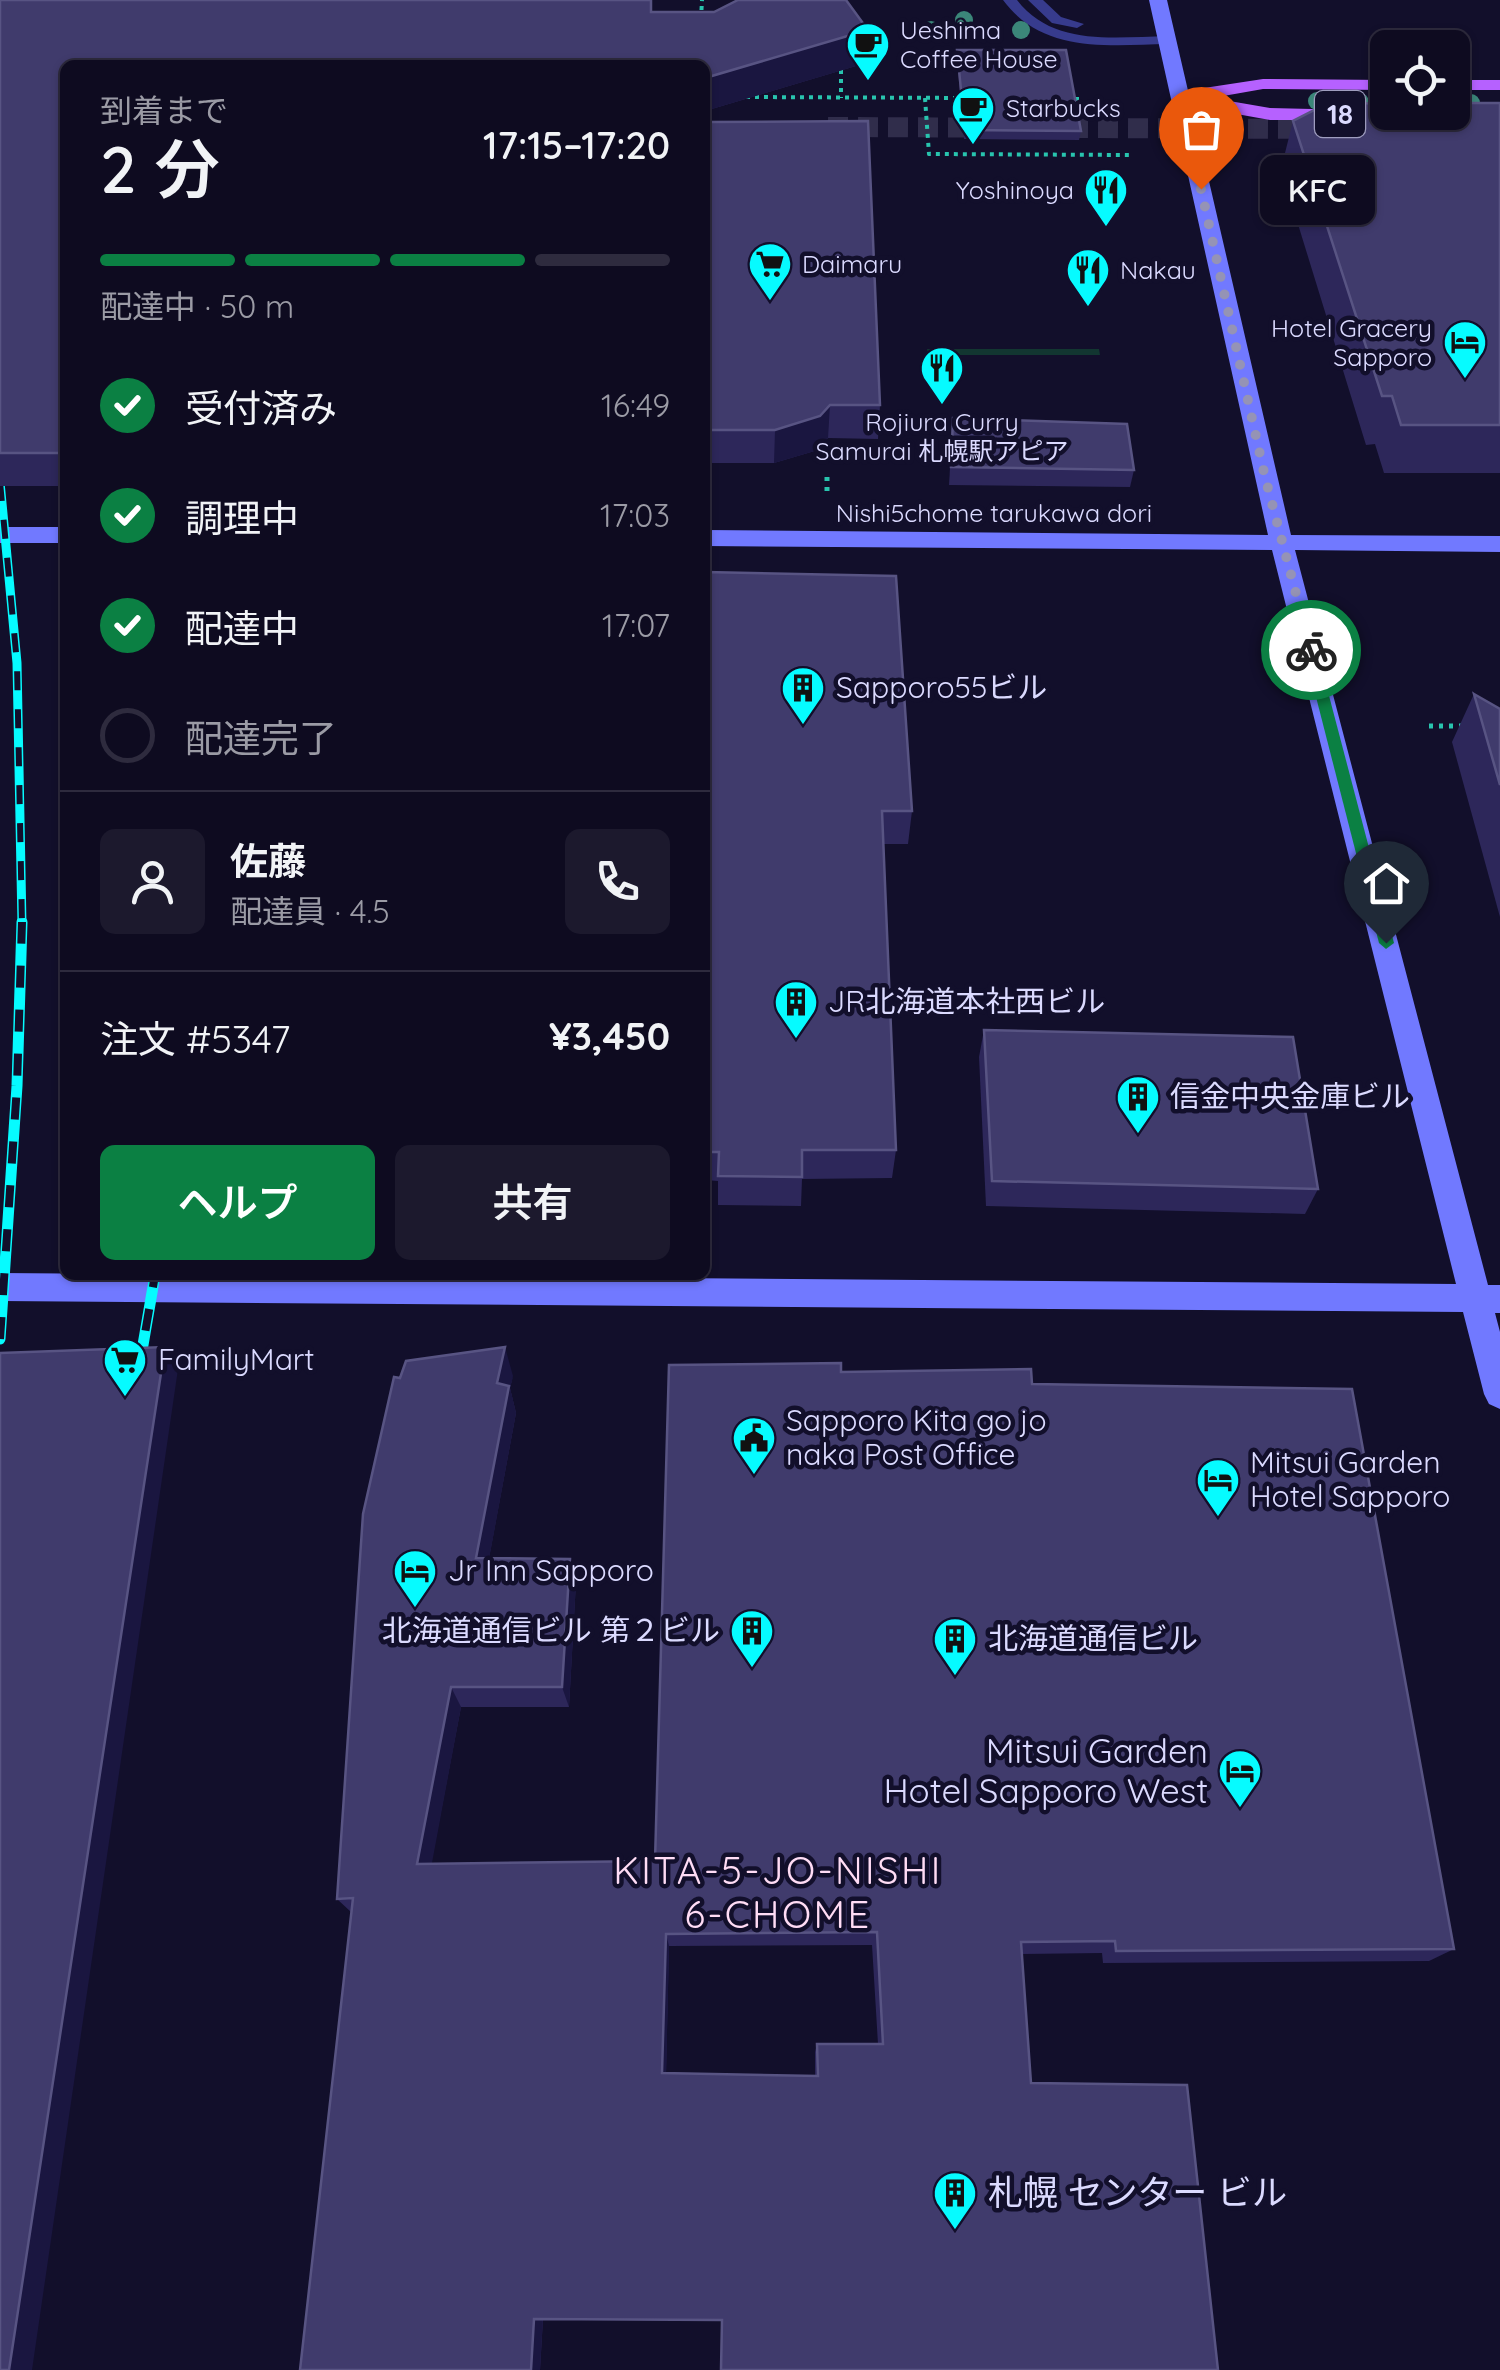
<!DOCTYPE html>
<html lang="ja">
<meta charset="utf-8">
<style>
body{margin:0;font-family:Quicksand,"Noto Sans JP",sans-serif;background:#1c192d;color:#f1f3f6;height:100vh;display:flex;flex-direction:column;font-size:38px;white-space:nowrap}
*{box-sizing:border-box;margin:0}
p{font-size:32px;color:#9b9ba5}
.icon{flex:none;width:55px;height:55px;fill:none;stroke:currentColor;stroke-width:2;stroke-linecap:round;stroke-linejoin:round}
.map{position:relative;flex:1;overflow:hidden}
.panel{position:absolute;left:60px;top:60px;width:650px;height:1220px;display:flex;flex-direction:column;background:#0e0b20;border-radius:15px;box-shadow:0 2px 8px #0004,0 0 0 2px #2e2b3e}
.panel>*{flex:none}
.fabs{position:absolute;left:1370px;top:30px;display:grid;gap:20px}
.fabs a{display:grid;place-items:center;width:100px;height:100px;border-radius:15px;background:#0e0b20;box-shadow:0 2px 8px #0004,0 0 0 2px #2e2b3e;font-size:50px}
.pin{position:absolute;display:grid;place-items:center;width:85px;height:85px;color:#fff;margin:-102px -42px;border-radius:50% 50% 50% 0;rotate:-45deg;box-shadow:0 0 10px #0007}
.pin .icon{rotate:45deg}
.courier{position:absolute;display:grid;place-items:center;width:100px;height:100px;margin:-50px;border:8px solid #0b8043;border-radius:50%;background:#fff;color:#222;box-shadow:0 2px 12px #0007}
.bubble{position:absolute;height:70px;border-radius:15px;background:#0e0b20;box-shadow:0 2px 8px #0004,0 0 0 2px #2e2b3e;font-size:32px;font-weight:600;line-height:70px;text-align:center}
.summary em{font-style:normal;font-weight:600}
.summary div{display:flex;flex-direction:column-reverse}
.summary{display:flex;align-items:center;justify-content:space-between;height:170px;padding:0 40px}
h1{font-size:65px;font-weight:600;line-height:75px}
.bar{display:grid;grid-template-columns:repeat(4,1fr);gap:15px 10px;align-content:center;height:120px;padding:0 40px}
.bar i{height:12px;border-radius:8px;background:#2e2b3e}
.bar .current{background:#0b8043}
.bar p{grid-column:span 4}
.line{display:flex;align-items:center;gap:25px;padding:0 40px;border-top:2px solid #2e2b3e}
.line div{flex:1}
.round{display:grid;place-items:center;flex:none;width:105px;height:105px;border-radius:15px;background:#1c192d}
ol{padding:0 40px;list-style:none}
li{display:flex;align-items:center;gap:30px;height:110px}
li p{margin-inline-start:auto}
li .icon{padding:10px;border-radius:50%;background:#0b8043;color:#fff;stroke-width:4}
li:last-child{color:#9b9ba5}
li i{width:55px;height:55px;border:5px solid #2e2b3e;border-radius:50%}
.button{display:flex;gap:20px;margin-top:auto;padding:20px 40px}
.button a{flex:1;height:115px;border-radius:15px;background:#0b8043;color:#fff;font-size:40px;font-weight:600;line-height:115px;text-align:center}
.button a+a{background:#1c192d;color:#f1f3f6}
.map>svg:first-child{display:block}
.green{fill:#123631}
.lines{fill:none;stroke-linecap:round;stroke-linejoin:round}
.street-tunnel{stroke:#302d4b;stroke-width:20;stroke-dasharray:20 10;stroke-linecap:butt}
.path-far1{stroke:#28c4ae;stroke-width:4;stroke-dasharray:4 5;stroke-linecap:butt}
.path{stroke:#28c4ae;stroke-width:5;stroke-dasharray:4 6;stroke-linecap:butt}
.lane{fill:#373b8d;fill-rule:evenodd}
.secondary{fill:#7179ff;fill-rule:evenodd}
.primary{fill:#b661ff;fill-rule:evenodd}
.rail-far1-casing{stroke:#06fbff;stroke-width:9}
.rail-casing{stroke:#06fbff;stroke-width:11}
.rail-far1{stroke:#120f2b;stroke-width:6;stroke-dasharray:19;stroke-linecap:butt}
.rail{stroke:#120f2b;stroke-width:8;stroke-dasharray:22;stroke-linecap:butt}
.tree{fill:#3b8679}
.wall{fill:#2d275a;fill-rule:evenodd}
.shaded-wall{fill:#1a1640}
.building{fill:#403b6c;stroke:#585483;stroke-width:2.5;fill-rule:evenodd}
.route{fill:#0b8043}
.done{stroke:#9593b5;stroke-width:10;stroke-dasharray:0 18}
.labels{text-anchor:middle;stroke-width:9;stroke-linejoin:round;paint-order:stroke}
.far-poi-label{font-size:25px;fill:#dbdaff;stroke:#120f2b;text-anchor:start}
.far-street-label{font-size:25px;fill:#dbdaff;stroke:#120f2b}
.shield{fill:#120f2b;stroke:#9f9dbf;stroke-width:2.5}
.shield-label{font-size:28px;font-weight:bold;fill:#dbdaff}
.poi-label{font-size:30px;fill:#dbdaff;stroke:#120f2b;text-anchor:start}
.near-poi-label{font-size:35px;fill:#dbdaff;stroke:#120f2b;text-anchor:end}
.near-neighbourhood-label{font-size:38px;letter-spacing:2.5px;fill:#ffdcf5;stroke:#120f2b}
</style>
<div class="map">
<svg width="1500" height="2370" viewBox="0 0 1500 2370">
<rect width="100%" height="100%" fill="#120f2b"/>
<path class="green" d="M 927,349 L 1099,349 L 1100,355 L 928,355 Z"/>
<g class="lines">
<path class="street-tunnel" d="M 828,127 L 1332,129"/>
<g class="path-far1">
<path d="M 701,19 L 702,0"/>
<path d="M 841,70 L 841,98"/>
<path d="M 746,97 L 969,98"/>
<path d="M 925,98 L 929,154 L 1132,155"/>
<path d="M 1066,99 L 1083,99"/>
</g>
<g class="path">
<path d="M 827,477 L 827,495"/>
<path d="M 1429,726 L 1464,726"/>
</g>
<g class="lane">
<path d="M 1003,0 L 1017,0 C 1053,47 1115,37 1168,36 L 1175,40 L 1168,44 C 1108,45 1043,54 1003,0 Z"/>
<path d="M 1028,0 L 1043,0 L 1061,17 L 1084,24 L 1077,28 L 1052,23 Z"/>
</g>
<g class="secondary">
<path d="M 1149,0 L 1167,0 L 1291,535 L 1500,536 L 1500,552 L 1295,550 L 1488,1285 L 1500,1285 L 1500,1313 L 1495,1313 L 1500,1332 L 1500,1409 L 1489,1404 L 1484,1394 L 1463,1312 L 0,1301 L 0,1273 L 1456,1284 L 1272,550 L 705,546 L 705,530 L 1268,535 Z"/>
<rect x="0" y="527" width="65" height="16"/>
</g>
<g class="primary">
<path d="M 1263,79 L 1388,80 L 1388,90 L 1263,89 L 1212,98 L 1270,108 L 1354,110 L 1354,118 L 1347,120 L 1270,120 L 1181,104 L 1172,98 L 1181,92 L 1196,95 L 1204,88 Z"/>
<rect x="1452" y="80" width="48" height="10"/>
</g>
<g class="rail-far1-casing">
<path id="rail-far1" d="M 0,482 L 17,663 L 22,925"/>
</g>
<g class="rail-casing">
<g id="rail">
<path d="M 0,1339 L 17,1086 L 22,922"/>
<path d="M 138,1374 L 155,1275"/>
</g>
</g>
<use href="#rail-far1" class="rail-far1"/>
<use href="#rail" class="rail"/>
</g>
<g class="tree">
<circle cx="964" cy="20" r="9"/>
<circle cx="931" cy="30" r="9"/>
<circle cx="1021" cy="30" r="9"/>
<circle cx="1317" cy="101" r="9"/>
<circle cx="1360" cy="102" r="9"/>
<circle cx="1471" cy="103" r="9"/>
</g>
<g class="wall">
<path d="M 0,0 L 654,12 L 868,30 L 866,63 L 705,111 L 705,65 L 65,65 L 65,486 L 0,486 Z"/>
<path d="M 957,50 L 1081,131 L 1079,140 L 964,139 L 957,59 Z"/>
<path d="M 1500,103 L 1500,473 L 1384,473 L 1375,444 L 1366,445 L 1281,169 L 1293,121 Z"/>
<path d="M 705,122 L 880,405 L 878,439 L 828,438 L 818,450 L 774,463 L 705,463 Z"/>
<path d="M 953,418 L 1134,470 L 1130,487 L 949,485 Z"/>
<path d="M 705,572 L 912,811 L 908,844 L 884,844 L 896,1150 L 892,1178 L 802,1179 L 801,1206 L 718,1205 L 718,1181 L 705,1180 Z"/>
<path d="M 1474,694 L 1500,709 L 1500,917 L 1452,742 Z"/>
<path d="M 984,1030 L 1318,1189 L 1305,1214 L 986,1206 L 979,1057 Z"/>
<path d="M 841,1372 L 1032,1384 L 1454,1949 L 1429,1961 L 1103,1963 L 1102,1953 L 1022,1954 L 722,2320 L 543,2319 L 540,2370 L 351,1912 L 337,1899 L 513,1376 L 510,1388 L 516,1413 L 489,1558 L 576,1582 L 569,1707 L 461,1707 L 431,1864 L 655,1861 ZM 872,1945 L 878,2044 L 817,2044 L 815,2052 L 815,2076 L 666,2073 L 669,1946 Z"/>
</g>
<g class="shaded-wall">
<path d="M 868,30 L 866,63 L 705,111 L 705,78 Z"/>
<path d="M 830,405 L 828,438 L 818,450 L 774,463 L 775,430 Z"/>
<path d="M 165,1347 L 178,1369 L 32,2370 L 9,2370 Z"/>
<path d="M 505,1347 L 513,1376 L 510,1388 L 516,1413 L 485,1581 L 476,1558 L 497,1383 Z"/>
<path d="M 570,1559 L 576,1582 L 569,1707 L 562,1687 Z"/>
<path d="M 451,1687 L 461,1707 L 429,1879 L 417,1864 Z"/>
<path d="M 666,1934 L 669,1946 L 666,2081 L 662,2073 Z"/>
<path d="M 543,2317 L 540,2370 L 531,2370 L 534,2319 Z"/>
</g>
<g class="building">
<path d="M 0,0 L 651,0 L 651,12 L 714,12 L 738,0 L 846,0 L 868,30 L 705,78 L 705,65 L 65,65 L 65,453 L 0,453 Z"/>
<path d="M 957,50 L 1066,50 L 1081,131 L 965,130 Z"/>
<path d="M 1388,103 L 1388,112 L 1452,112 L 1452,103 L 1500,103 L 1500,425 L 1401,425 L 1392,396 L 1382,396 L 1293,121 L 1326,104 Z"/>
<path d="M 868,121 L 880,405 L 830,405 L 820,416 L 775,430 L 705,430 L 705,122 Z"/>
<path d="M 953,418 L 1127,424 L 1134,470 L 951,467 Z"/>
<path d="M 705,572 L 896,576 L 912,811 L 882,811 L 896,1150 L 802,1150 L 802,1177 L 718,1176 L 719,1152 L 705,1152 Z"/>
<path d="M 1474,694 L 1500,709 L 1500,785 Z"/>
<path d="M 984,1030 L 1293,1037 L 1318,1189 L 992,1181 Z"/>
<path d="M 165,1347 L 9,2370 L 0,2370 L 0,1353 Z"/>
<path d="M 505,1347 L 497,1383 L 509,1386 L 476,1558 L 570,1559 L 562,1687 L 451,1687 L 417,1864 L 655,1861 L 669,1365 L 841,1363 L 841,1372 L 1031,1369 L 1032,1384 L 1352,1389 L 1454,1949 L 1116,1951 L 1115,1941 L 1021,1942 L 1031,2083 L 1187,2085 L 1218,2370 L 721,2370 L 722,2320 L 534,2319 L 531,2370 L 300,2370 L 353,1898 L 337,1899 L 363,1514 L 394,1377 L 400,1378 L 406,1361 ZM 877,1932 L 883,2044 L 817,2044 L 818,2076 L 662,2073 L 666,1934 Z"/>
</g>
<path class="route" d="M 1311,645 L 1317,650 L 1394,943 L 1386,949 L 1379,943 L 1304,650 Z"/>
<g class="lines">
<path class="done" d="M 1201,189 L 1265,477 L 1311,650"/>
</g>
<defs>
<g id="cafe-pin" transform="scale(2.25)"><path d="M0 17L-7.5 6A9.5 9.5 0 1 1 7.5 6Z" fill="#06fbff" stroke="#120f2b"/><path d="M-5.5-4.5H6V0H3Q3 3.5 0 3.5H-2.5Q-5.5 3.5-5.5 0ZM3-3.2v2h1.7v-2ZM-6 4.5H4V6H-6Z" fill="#111"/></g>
<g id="restaurant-pin" transform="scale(2.25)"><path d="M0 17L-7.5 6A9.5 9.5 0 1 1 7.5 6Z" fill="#06fbff" stroke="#120f2b"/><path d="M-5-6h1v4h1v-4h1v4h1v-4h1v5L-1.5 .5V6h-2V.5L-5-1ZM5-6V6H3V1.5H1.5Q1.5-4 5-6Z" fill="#111"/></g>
<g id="supermarket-pin" transform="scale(2.25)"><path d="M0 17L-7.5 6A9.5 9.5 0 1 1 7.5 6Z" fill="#06fbff" stroke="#120f2b"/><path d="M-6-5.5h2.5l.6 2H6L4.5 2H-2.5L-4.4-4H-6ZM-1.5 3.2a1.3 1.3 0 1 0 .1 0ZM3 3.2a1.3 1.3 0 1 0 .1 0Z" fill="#111"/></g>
<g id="hotel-pin" transform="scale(2.25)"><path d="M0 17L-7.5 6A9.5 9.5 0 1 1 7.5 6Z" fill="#06fbff" stroke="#120f2b"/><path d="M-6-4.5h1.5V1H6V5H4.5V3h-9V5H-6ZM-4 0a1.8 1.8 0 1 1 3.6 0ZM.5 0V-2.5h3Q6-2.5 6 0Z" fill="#111"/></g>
<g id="building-pin" transform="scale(2.25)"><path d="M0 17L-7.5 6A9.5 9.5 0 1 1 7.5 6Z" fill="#06fbff" stroke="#120f2b"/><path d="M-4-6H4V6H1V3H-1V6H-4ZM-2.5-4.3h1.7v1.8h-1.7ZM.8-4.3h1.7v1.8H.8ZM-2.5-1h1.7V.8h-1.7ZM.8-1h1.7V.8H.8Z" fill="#111"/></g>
<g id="civic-pin" transform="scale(2.25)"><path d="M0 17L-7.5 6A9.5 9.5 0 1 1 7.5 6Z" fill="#06fbff" stroke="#120f2b"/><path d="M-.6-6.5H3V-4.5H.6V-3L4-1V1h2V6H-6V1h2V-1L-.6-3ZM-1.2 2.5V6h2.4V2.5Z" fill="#111"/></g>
</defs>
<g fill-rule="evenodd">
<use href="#cafe-pin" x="868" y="44"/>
<use href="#cafe-pin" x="973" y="108"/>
<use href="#restaurant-pin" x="1106" y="190"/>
<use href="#supermarket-pin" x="770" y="264"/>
<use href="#restaurant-pin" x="1088" y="270"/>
<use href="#hotel-pin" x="1465" y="342"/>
<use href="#restaurant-pin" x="942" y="368"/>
<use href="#building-pin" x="803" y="688"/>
<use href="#building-pin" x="796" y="1002"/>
<use href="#building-pin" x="1138" y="1097"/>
<use href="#supermarket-pin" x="125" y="1360"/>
<use href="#civic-pin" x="754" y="1438"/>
<use href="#hotel-pin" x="1218" y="1480"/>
<use href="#hotel-pin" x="415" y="1571"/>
<use href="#building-pin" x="752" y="1631"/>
<use href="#building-pin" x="955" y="1639"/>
<use href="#hotel-pin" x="1240" y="1771"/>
<use href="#building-pin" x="955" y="2193"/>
</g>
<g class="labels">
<g class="far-poi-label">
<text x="900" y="39">Ueshima<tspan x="900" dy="29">Coffee House</tspan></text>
<text x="1006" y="117">Starbucks</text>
<text x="1074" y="199" text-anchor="end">Yoshinoya</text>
<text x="802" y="273">Daimaru</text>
<text x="1120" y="279">Nakau</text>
<text x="1432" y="337" text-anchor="end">Hotel Gracery<tspan x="1432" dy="29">Sapporo</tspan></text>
<text x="942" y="431" text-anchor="middle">Rojiura Curry<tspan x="942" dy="29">Samurai 札幌駅アピア</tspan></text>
</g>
<g class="far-street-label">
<text x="994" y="522">Nishi5chome tarukawa dori</text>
</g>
<rect class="shield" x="1315" y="91" width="50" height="46" rx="8"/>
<g class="shield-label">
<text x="1340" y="124">18</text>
</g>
<g class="poi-label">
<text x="836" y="698">Sapporo55ビル</text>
<text x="828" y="1012">JR北海道本社西ビル</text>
<text x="1170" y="1107">信金中央金庫ビル</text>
<text x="158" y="1370">FamilyMart</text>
<text x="786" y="1431">Sapporo Kita go jo<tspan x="786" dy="34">naka Post Office</tspan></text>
<text x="1250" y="1473">Mitsui Garden<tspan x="1250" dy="34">Hotel Sapporo</tspan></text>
<text x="448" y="1581">Jr Inn Sapporo</text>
<text x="720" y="1641" text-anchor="end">北海道通信ビル 第２ビル</text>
<text x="988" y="1649">北海道通信ビル</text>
</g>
<g class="near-poi-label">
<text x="1208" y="1763">Mitsui Garden<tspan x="1208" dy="40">Hotel Sapporo West</tspan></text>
<text x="988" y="2205" text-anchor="start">札幌 センター ビル</text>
</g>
<g class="near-neighbourhood-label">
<text x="778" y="1884">KITA-5-JO-NISHI<tspan x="778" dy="44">6-CHOME</tspan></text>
</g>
</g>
</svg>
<div class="fabs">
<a><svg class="icon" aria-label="locate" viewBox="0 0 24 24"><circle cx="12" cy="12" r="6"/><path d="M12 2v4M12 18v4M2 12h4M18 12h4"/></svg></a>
</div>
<div class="pin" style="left:1201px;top:189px;background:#ea580c"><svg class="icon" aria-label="bag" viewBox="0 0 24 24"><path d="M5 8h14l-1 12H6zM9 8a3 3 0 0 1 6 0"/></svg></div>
<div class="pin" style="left:1386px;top:943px;background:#1f2937"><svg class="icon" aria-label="home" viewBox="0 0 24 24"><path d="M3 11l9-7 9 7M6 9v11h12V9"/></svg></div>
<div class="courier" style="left:1311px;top:650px"><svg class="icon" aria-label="bike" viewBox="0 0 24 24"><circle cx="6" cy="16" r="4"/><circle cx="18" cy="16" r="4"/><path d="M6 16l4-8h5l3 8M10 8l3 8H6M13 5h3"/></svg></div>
<div class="bubble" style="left:1260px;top:155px;width:115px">KFC</div>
<section class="panel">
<div class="summary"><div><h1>2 分</h1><p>到着まで</p></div><em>17:15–17:20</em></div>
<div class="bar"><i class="current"></i><i class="current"></i><i class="current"></i><i></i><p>配達中 · 50 m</p></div>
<ol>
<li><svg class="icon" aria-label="check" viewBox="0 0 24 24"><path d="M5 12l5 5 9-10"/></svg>受付済み<p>16:49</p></li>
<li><svg class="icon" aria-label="check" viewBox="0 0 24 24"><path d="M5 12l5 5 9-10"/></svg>調理中<p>17:03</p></li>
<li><svg class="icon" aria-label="check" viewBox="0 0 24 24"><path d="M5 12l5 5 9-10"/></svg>配達中<p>17:07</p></li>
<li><i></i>配達完了</li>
</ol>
<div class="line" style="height:180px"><a class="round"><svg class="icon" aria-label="person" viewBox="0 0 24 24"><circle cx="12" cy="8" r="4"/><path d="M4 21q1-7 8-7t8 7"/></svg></a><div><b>佐藤</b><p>配達員 · 4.5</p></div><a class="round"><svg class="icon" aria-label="phone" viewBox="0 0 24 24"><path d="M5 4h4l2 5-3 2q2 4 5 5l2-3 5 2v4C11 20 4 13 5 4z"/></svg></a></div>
<div class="line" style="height:130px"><div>注文 #5347</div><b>¥3,450</b></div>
<div class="button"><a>ヘルプ</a><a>共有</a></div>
</section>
</div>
